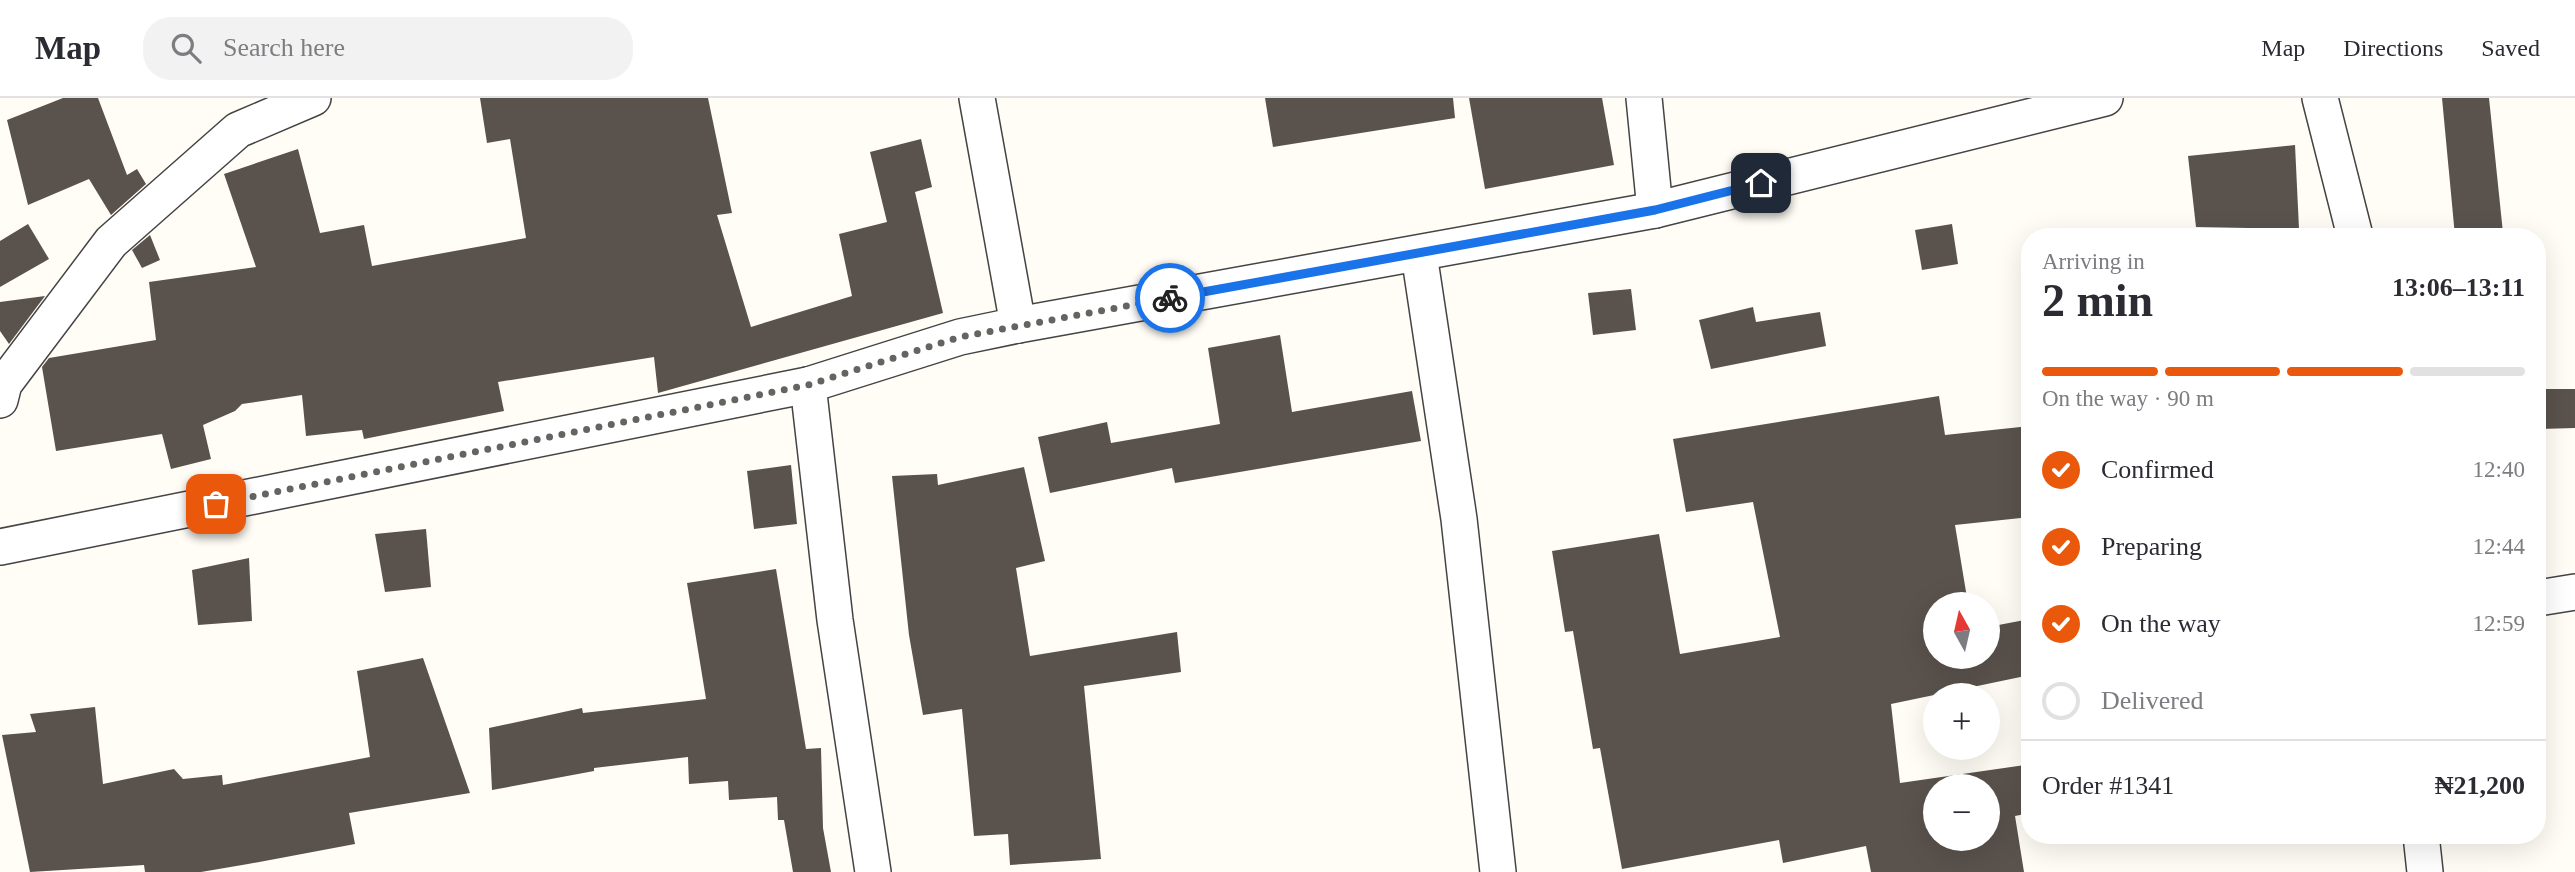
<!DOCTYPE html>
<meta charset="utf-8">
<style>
body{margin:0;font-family:"Times New Roman",serif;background:#f2f2f3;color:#2b2b33;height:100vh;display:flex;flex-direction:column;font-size:26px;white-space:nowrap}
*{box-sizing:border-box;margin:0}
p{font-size:23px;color:#7c7c81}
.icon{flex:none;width:38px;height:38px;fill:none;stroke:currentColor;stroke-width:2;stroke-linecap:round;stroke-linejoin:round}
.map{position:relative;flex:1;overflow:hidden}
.panel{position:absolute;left:2021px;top:130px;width:525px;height:616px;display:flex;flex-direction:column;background:#fff;border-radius:28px;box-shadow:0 7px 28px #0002}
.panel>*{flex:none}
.needle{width:46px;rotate:352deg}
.controls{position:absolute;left:1923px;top:494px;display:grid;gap:14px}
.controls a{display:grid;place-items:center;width:77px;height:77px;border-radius:50%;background:#fff;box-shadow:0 7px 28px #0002;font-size:35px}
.pin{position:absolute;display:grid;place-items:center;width:60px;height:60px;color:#fff;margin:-30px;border-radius:14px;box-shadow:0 4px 10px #0006}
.courier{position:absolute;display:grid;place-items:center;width:70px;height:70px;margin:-35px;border:5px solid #1a73e8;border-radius:50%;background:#fff;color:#222;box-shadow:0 2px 9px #0007}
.overview em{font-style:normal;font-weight:600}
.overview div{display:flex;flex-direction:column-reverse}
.overview{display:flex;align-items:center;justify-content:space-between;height:119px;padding:0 21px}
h1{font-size:46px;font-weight:600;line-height:52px}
.bar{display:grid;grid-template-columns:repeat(4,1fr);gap:10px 7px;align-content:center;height:84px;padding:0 21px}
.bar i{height:9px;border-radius:5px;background:#e1e1e2}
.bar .on{background:#ea580c}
.bar p{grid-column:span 4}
.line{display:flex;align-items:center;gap:18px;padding:0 21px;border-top:2px solid #e1e1e2}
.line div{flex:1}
ol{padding:0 21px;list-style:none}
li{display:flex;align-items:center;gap:21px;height:77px}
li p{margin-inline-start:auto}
li .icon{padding:7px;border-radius:50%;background:#ea580c;color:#fff;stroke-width:4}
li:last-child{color:#7c7c81}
li i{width:38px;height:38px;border:4px solid #e1e1e2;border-radius:50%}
header{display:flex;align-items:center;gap:42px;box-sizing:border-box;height:98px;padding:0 35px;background:#fff;border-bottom:2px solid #e1e1e2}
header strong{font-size:33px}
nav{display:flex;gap:38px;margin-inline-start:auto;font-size:24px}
.search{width:490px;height:63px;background:#f2f2f3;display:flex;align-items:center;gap:18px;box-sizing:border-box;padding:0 24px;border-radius:28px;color:#7c7c81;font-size:26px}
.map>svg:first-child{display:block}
.building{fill:#5a524d;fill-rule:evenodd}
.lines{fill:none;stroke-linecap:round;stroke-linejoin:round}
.minor-casing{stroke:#444;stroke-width:38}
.minor{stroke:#fff;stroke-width:35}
.done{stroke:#646461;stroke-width:7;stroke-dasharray:0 12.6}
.route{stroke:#1a73e8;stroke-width:9}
</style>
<header>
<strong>Map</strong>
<div class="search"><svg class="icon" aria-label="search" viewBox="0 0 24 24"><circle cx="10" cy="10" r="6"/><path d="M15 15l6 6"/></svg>Search here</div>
<nav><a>Map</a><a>Directions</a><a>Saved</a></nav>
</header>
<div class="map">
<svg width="2575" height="774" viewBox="0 0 2575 774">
<rect width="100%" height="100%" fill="#fffdf5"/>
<g class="building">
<path d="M 63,0 L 98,0 L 127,77 L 137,71 L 146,86 L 111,117 L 89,81 L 28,107 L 7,22 Z"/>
<path d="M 480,0 L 708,0 L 732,115 L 717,117 L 751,229 L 852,198 L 839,136 L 887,124 L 870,54 L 921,41 L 932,89 L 915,94 L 943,215 L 658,295 L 654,259 L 498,284 L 504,313 L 364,341 L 362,332 L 306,338 L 302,297 L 242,306 L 235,313 L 203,327 L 211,361 L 171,371 L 162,336 L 56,353 L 42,269 L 49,260 L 156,242 L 149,184 L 256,169 L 224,76 L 298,51 L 320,135 L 364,127 L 372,168 L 526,140 L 510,41 L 487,45 Z"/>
<path d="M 1265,0 L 1453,0 L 1455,20 L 1273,49 Z"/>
<path d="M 1469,0 L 1602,0 L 1614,67 L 1485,91 Z"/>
<path d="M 2442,0 L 2489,0 L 2503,135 L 2455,138 Z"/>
<path d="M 2295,47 L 2299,131 L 2196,129 L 2188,58 Z"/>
<path d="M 28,126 L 49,161 L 0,189 L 0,143 Z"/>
<path d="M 1952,126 L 1958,166 L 1922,172 L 1915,132 Z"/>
<path d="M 150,137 L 160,162 L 142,170 L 132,152 Z"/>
<path d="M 1631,191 L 1636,232 L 1593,237 L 1588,195 Z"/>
<path d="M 45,198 L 9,246 L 0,233 L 0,204 Z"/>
<path d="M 1753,209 L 1756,224 L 1820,214 L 1826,248 L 1711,271 L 1699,222 Z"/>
<path d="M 1280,237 L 1292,314 L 1412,293 L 1421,343 L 1175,385 L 1172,370 L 1050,395 L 1038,339 L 1107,324 L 1111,345 L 1220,326 L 1208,250 Z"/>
<path d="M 2538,291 L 2575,291 L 2575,330 L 2538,331 Z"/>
<path d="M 1939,298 L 1945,337 L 2030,328 L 2030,419 L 1955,427 L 1968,506 L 1936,506 L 1936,558 L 1988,558 L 1988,529 L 2030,521 L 2030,577 L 1891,606 L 1900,685 L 2025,667 L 2030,715 L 2015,718 L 2024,774 L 1871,774 L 1866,748 L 1783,765 L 1779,742 L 1622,771 L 1600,650 L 1593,651 L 1573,533 L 1565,534 L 1552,453 L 1659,436 L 1680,556 L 1780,539 L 1753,404 L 1686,414 L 1673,341 ZM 1936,688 L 1988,688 L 1988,740 L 1936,740 Z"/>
<path d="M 791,367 L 797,426 L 754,431 L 747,373 Z"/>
<path d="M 1024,369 L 1045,463 L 1016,470 L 1030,558 L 1177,534 L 1181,574 L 1084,588 L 1101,761 L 1010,767 L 1008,736 L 974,738 L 962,611 L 923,617 L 909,537 L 892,378 L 937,376 L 938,387 Z"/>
<path d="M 426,431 L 431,489 L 385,494 L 375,436 Z"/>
<path d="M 249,460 L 252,523 L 198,527 L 192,472 Z"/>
<path d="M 776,471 L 806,651 L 821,650 L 823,730 L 831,774 L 793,774 L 784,722 L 778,722 L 777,699 L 729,702 L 728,683 L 689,686 L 688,659 L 594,670 L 594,673 L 492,692 L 489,630 L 582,610 L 583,615 L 706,601 L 687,485 Z"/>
<path d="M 423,560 L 470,695 L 349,715 L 355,746 L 248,766 L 201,774 L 145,774 L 144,767 L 30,774 L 2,637 L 36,634 L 30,616 L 95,609 L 103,686 L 174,671 L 183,681 L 222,677 L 223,687 L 370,659 L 357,573 Z"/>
</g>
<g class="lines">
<g class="minor-casing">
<g id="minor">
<path d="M 977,0 L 1018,227"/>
<path d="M 1644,0 L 1655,112"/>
<path d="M 2320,0 L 2355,138"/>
<path d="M 1419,156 L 1459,421 L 1498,774"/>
<path d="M 808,287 L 835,522 L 873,774"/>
<path d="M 0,302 L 4,286 L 111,144 L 238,32 L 313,0"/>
<path d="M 0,449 L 808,287 L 960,239 L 1018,227 L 1655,112 L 2105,0"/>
<path d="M 2538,500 L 2575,494"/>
<path d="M 2421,737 L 2425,774"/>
</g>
</g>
<use href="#minor" class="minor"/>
</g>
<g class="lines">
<path class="done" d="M 216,406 L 808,287 L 960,239 L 1170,200"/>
<path class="route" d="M 1170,200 L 1655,112 L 1761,85"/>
</g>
</svg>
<div class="controls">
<a><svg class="needle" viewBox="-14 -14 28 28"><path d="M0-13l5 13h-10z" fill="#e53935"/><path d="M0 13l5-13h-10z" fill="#7c7c81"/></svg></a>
<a>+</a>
<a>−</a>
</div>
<div class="pin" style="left:216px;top:406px;background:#ea580c"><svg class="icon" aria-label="bag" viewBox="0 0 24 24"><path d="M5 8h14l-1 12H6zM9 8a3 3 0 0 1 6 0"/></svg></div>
<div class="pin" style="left:1761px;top:85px;background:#1f2937"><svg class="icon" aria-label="home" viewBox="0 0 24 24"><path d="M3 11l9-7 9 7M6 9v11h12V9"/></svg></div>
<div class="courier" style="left:1170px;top:200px"><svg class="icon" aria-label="bike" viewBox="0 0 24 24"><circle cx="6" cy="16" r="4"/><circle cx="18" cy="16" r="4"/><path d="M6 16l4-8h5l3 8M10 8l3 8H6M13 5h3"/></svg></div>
<section class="panel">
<div class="overview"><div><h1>2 min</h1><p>Arriving in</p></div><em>13:06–13:11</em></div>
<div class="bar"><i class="on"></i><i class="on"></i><i class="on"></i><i></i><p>On the way · 90 m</p></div>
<ol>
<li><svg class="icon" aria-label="check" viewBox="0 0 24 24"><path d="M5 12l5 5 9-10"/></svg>Confirmed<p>12:40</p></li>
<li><svg class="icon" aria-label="check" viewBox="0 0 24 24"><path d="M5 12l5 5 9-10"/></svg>Preparing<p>12:44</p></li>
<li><svg class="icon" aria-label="check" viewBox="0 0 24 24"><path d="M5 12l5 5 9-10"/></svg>On the way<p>12:59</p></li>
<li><i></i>Delivered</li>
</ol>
<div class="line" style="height:91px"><div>Order #1341</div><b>₦21,200</b></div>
</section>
</div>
